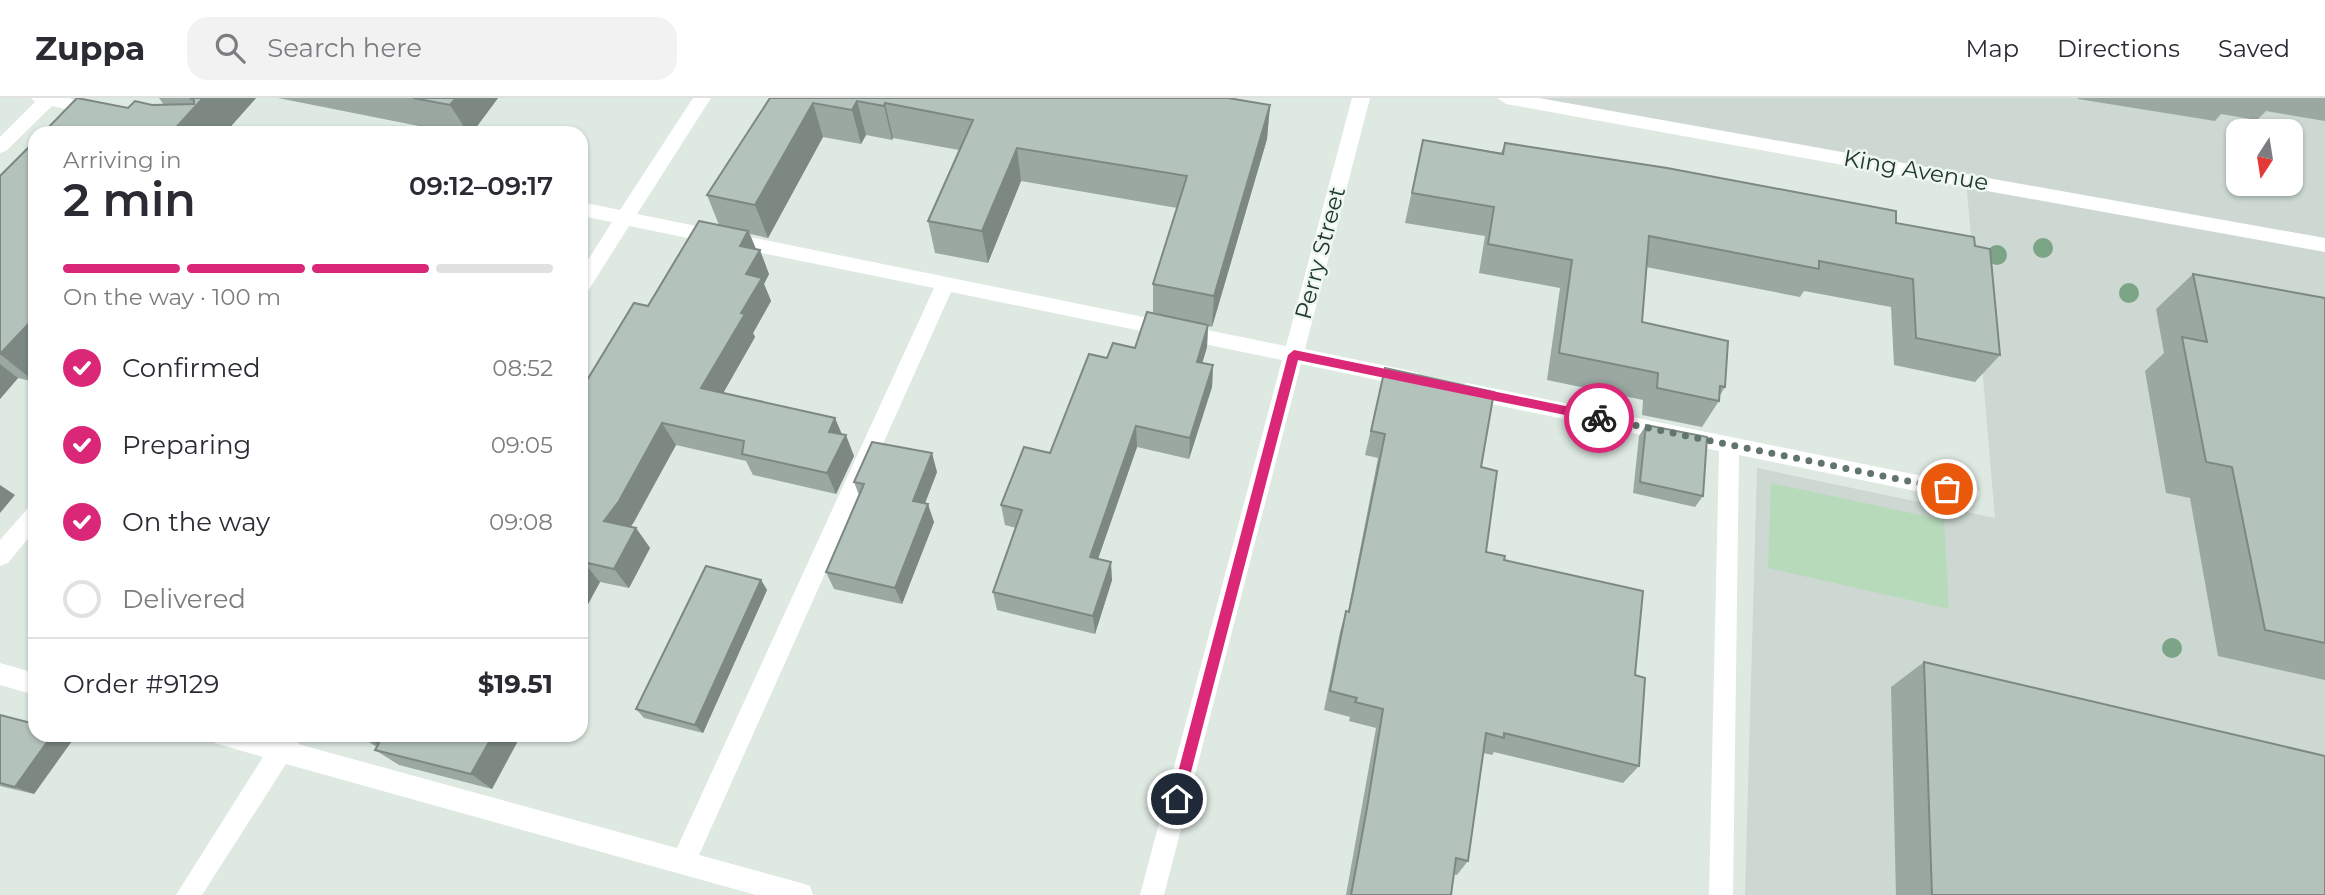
<!DOCTYPE html>
<meta charset="utf-8">
<style>
body{margin:0;font-family:Montserrat,sans-serif;background:#f2f2f3;color:#2b2b33;height:100vh;display:flex;flex-direction:column;font-size:26px;white-space:nowrap}
*{box-sizing:border-box;margin:0}
p{font-size:23px;color:#7c7c81}
.icon{flex:none;width:38px;height:38px;fill:none;stroke:currentColor;stroke-width:2;stroke-linecap:round;stroke-linejoin:round}
.map{position:relative;flex:1;overflow:hidden}
.side{position:absolute;left:28px;top:28px;width:560px;height:616px;display:flex;flex-direction:column;background:#fff;border-radius:21px;box-shadow:0 2px 5px #0004}
.side>*{flex:none}
.needle{width:46px;rotate:192deg}
.tools{position:absolute;left:2226px;top:21px;display:grid;gap:14px}
.tools a{display:grid;place-items:center;width:77px;height:77px;border-radius:14px;background:#fff;box-shadow:0 2px 5px #0004;font-size:35px}
.pin{position:absolute;display:grid;place-items:center;width:60px;height:60px;color:#fff;margin:-30px;border:4px solid #fff;border-radius:50%;box-shadow:0 2px 7px #0007}
.courier{position:absolute;display:grid;place-items:center;width:70px;height:70px;margin:-35px;border:5px solid #db2777;border-radius:50%;background:#fff;color:#222;box-shadow:0 2px 9px #0007}
.headline em{font-style:normal;font-weight:600}
.headline div{display:flex;flex-direction:column-reverse}
.headline{display:flex;align-items:center;justify-content:space-between;height:119px;padding:0 35px}
h1{font-size:46px;font-weight:600;line-height:52px}
.bar{display:grid;grid-template-columns:repeat(4,1fr);gap:10px 7px;align-content:center;height:84px;padding:0 35px}
.bar i{height:9px;border-radius:5px;background:#e1e1e2}
.bar .selected{background:#db2777}
.bar p{grid-column:span 4}
.line{display:flex;align-items:center;gap:18px;padding:0 35px;border-top:2px solid #e1e1e2}
.line div{flex:1}
ol{padding:0 35px;list-style:none}
li{display:flex;align-items:center;gap:21px;height:77px}
li p{margin-inline-start:auto}
li .icon{padding:7px;border-radius:50%;background:#db2777;color:#fff;stroke-width:4}
li:last-child{color:#7c7c81}
li i{width:38px;height:38px;border:4px solid #e1e1e2;border-radius:50%}
header{display:flex;align-items:center;gap:42px;box-sizing:border-box;height:98px;padding:0 35px;background:#fff;border-bottom:2px solid #e1e1e2}
header strong{font-size:33px}
nav{display:flex;gap:38px;margin-inline-start:auto;font-size:24px}
.search{width:490px;height:63px;background:#f2f2f3;display:flex;align-items:center;gap:18px;box-sizing:border-box;padding:0 24px;border-radius:21px;color:#7c7c81;font-size:26px}
.map>svg:first-child{display:block}
.built{fill:#ccd8d1;fill-rule:evenodd}
.green{fill:#b7dabb}
.lines{fill:none;stroke-linecap:round;stroke-linejoin:round}
.minor{fill:#fff;fill-rule:evenodd}
.tree{fill:#7ca486}
.wall{fill:#9aa8a1}
.shaded-wall{fill:#7d8883}
.building{fill:#b3c3bb;stroke:#7d8883;stroke-width:2}
.route{fill:#db2777}
.done{stroke:#62756c;stroke-width:7;stroke-dasharray:0 12.6}
.labels{text-anchor:middle;stroke-width:5;stroke-linejoin:round;paint-order:stroke}
.street-label{font-size:23px;fill:#20372d;stroke:#eef6f0}
</style>
<header>
<strong>Zuppa</strong>
<div class="search"><svg class="icon" aria-label="search" viewBox="0 0 24 24"><circle cx="10" cy="10" r="6"/><path d="M15 15l6 6"/></svg>Search here</div>
<nav><a>Map</a><a>Directions</a><a>Saved</a></nav>
</header>
<div class="map">
<svg width="2325" height="797" viewBox="0 0 2325 797">
<rect width="100%" height="100%" fill="#dee9e2"/>
<path class="built" d="M 1506,0 L 2325,0 L 2325,797 L 1745,797 L 1757,370 L 1995,420 L 1966,81 ZM 2238,33 L 2291,33 L 2291,86 L 2238,86 Z"/>
<path class="green" d="M 1771,385 L 1944,422 L 1949,511 L 1768,470 Z"/>
<g class="lines">
<g class="minor">
<path d="M 31,0 L 68,0 L 103,8 L 106,12 L 97,18 L 52,8 L 6,53 L 0,55 L 0,39 L 35,4 Z"/>
<path d="M 693,0 L 711,0 L 637,116 L 1286,248 L 1352,0 L 1370,0 L 1305,251 L 1411,273 L 1418,275 L 1421,281 L 1418,287 L 1411,289 L 1301,266 L 1164,797 L 1140,797 L 1282,262 L 951,194 L 699,757 L 801,785 L 810,788 L 813,797 L 756,797 L 286,666 L 202,797 L 176,797 L 263,659 L 215,645 L 211,637 L 264,637 L 275,640 L 278,637 L 303,637 L 298,646 L 677,750 L 934,190 L 629,128 L 588,193 L 581,195 L 581,173 L 612,124 L 581,118 L 581,104 L 620,112 Z"/>
<path d="M 1497,0 L 1539,0 L 2325,140 L 2325,154 L 1506,6 Z"/>
<path d="M 1467,285 L 1976,389 L 1979,395 L 1976,401 L 1969,404 L 1739,357 L 1733,797 L 1709,797 L 1719,353 L 1467,301 L 1460,299 L 1457,293 L 1460,287 Z"/>
<path d="M 35,407 L 35,432 L 8,465 L 0,468 L 0,442 L 28,410 Z"/>
<path d="M 0,565 L 35,575 L 35,597 L 0,587 Z"/>
</g>
</g>
<g class="tree">
<circle cx="2043" cy="150" r="10"/>
<circle cx="1997" cy="157" r="10"/>
<circle cx="2129" cy="195" r="10"/>
<circle cx="2172" cy="550" r="10"/>
</g>
<g class="wall">
<path d="M 159,0 L 256,0 L 225,35 L 171,35 L 128,10 L 164,7 Z"/>
<path d="M 278,0 L 498,0 L 472,35 L 454,35 Z"/>
<path d="M 770,0 L 1270,7 L 1267,41 L 1212,229 L 1208,228 L 1207,249 L 1202,265 L 1213,267 L 1212,289 L 1189,361 L 1137,349 L 1098,461 L 1112,482 L 1095,536 L 997,512 L 993,494 L 1016,430 L 1005,427 L 1001,407 L 1050,355 L 1107,260 L 1135,250 L 1153,216 L 1153,186 L 1177,110 L 1021,83 L 988,165 L 935,155 L 928,123 L 959,52 L 893,40 L 892,42 L 866,37 L 861,46 L 823,39 L 768,140 L 750,136 L 756,151 L 769,176 L 764,186 L 771,203 L 753,235 L 755,239 L 723,295 L 841,336 L 854,358 L 836,396 L 753,377 L 746,363 L 676,347 L 630,429 L 636,430 L 650,450 L 629,490 L 600,484 L 581,519 L 581,292 L 648,208 L 719,127 L 707,97 Z"/>
<path d="M 2078,0 L 2325,0 L 2325,23 L 2266,13 L 2257,22 L 2221,16 L 2215,23 L 2078,1 Z"/>
<path d="M 1423,42 L 1501,55 L 1505,45 L 1896,125 L 1975,148 L 2000,257 L 1975,284 L 1894,267 L 1891,209 L 1804,193 L 1800,199 L 1646,169 L 1642,224 L 1725,289 L 1719,299 L 1719,303 L 1702,329 L 1642,317 L 1643,302 L 1547,282 L 1560,190 L 1479,175 L 1485,138 L 1405,125 Z"/>
<path d="M 35,43 L 35,284 L 18,280 L 0,301 L 0,78 Z"/>
<path d="M 2193,176 L 2325,200 L 2325,582 L 2218,558 L 2190,400 L 2166,395 L 2145,273 L 2164,255 L 2156,211 Z"/>
<path d="M 1385,270 L 1481,369 L 1486,454 L 1504,462 L 1635,577 L 1639,668 L 1623,685 L 1494,654 L 1492,657 L 1483,655 L 1468,763 L 1457,777 L 1453,776 L 1451,797 L 1346,797 L 1376,630 L 1349,623 L 1350,619 L 1324,612 L 1340,534 L 1346,513 L 1348,513 L 1378,360 L 1365,357 Z"/>
<path d="M 1646,327 L 1703,398 L 1695,409 L 1633,395 L 1639,338 Z"/>
<path d="M 937,374 L 925,405 L 934,424 L 902,506 L 834,491 L 826,474 L 859,397 L 854,384 Z"/>
<path d="M 761,482 L 767,492 L 703,635 L 644,620 L 636,611 Z"/>
<path d="M 1924,564 L 2325,797 L 1896,797 L 1891,589 Z"/>
<path d="M 0,617 L 74,640 L 34,696 L 0,688 Z"/>
<path d="M 521,637 L 492,691 L 399,667 L 375,652 L 377,649 L 362,640 Z"/>
</g>
<g class="shaded-wall">
<path d="M 203,0 L 256,0 L 225,35 L 171,35 Z"/>
<path d="M 456,0 L 498,0 L 472,35 L 468,35 L 450,7 Z"/>
<path d="M 857,3 L 866,37 L 861,46 L 852,12 Z"/>
<path d="M 813,5 L 823,39 L 768,140 L 755,107 Z"/>
<path d="M 885,5 L 893,40 L 892,42 L 884,8 Z"/>
<path d="M 1270,7 L 1267,41 L 1212,229 L 1214,198 Z"/>
<path d="M 1017,50 L 1021,83 L 988,165 L 982,133 Z"/>
<path d="M 748,133 L 758,156 L 760,152 L 769,176 L 764,186 L 771,203 L 753,235 L 755,239 L 713,313 L 701,290 L 746,176 L 740,148 Z"/>
<path d="M 35,219 L 35,284 L 0,256 Z"/>
<path d="M 1208,227 L 1207,249 L 1196,286 L 1197,264 Z"/>
<path d="M 0,266 L 18,280 L 0,301 Z"/>
<path d="M 1213,267 L 1212,289 L 1189,361 L 1190,340 Z"/>
<path d="M 835,320 L 844,341 L 846,337 L 854,358 L 836,396 L 827,375 L 829,334 Z"/>
<path d="M 662,325 L 676,347 L 634,424 L 620,444 L 604,423 Z"/>
<path d="M 1136,328 L 1137,349 L 1092,478 L 1090,459 Z"/>
<path d="M 932,355 L 937,374 L 919,421 L 913,403 Z"/>
<path d="M 0,387 L 15,397 L 0,415 Z"/>
<path d="M 928,406 L 934,424 L 902,506 L 895,490 Z"/>
<path d="M 636,430 L 650,450 L 629,490 L 614,471 Z"/>
<path d="M 583,464 L 600,484 L 581,519 L 581,469 Z"/>
<path d="M 1111,464 L 1112,482 L 1095,536 L 1093,518 Z"/>
<path d="M 761,482 L 767,492 L 703,635 L 695,627 Z"/>
<path d="M 52,637 L 68,637 L 74,640 L 34,696 L 15,689 Z"/>
<path d="M 493,637 L 521,637 L 492,691 L 471,676 Z"/>
</g>
<g class="building">
<path d="M 77,0 L 128,10 L 135,3 L 152,7 L 194,6 L 194,2 L 190,0 L 203,0 L 171,35 L 43,35 Z"/>
<path d="M 413,0 L 456,0 L 450,7 Z"/>
<path d="M 770,0 L 1228,0 L 1270,7 L 1214,198 L 1153,186 L 1187,78 L 1017,50 L 982,133 L 928,123 L 973,22 L 885,5 L 884,8 L 857,3 L 852,12 L 813,5 L 755,107 L 707,97 Z"/>
<path d="M 1423,42 L 1503,56 L 1505,45 L 1667,70 L 1896,113 L 1896,125 L 1974,139 L 1975,148 L 1990,151 L 2000,257 L 1916,240 L 1913,181 L 1819,163 L 1819,171 L 1649,138 L 1642,224 L 1728,243 L 1725,289 L 1720,288 L 1719,303 L 1657,290 L 1658,275 L 1559,255 L 1572,162 L 1488,146 L 1494,109 L 1412,95 Z"/>
<path d="M 35,43 L 35,219 L 0,256 L 0,78 Z"/>
<path d="M 699,123 L 748,133 L 740,148 L 760,152 L 746,176 L 762,180 L 741,215 L 745,216 L 701,290 L 835,320 L 829,334 L 846,337 L 827,375 L 742,356 L 744,343 L 662,325 L 619,403 L 604,423 L 636,430 L 614,471 L 583,464 L 581,469 L 581,292 L 634,205 L 648,208 Z"/>
<path d="M 2193,176 L 2325,200 L 2325,545 L 2265,532 L 2232,369 L 2206,364 L 2182,239 L 2207,244 Z"/>
<path d="M 1147,214 L 1208,227 L 1197,264 L 1213,267 L 1190,340 L 1136,328 L 1090,459 L 1111,464 L 1093,518 L 993,494 L 1022,412 L 1001,407 L 1024,349 L 1050,355 L 1089,256 L 1107,260 L 1113,245 L 1135,250 Z"/>
<path d="M 1385,270 L 1494,294 L 1481,369 L 1497,373 L 1486,454 L 1505,458 L 1504,462 L 1643,493 L 1635,577 L 1645,580 L 1639,668 L 1504,635 L 1504,640 L 1486,635 L 1468,763 L 1456,760 L 1451,797 L 1351,797 L 1367,710 L 1383,611 L 1355,604 L 1357,600 L 1330,593 L 1346,513 L 1349,514 L 1385,336 L 1371,333 Z"/>
<path d="M 1646,327 L 1707,339 L 1703,398 L 1640,384 Z"/>
<path d="M 872,344 L 932,355 L 913,403 L 928,406 L 895,490 L 826,474 L 864,386 L 854,384 Z"/>
<path d="M 706,468 L 761,482 L 695,627 L 636,611 Z"/>
<path d="M 1924,564 L 2325,658 L 2325,797 L 1932,797 Z"/>
<path d="M 0,617 L 35,626 L 35,637 L 52,637 L 15,689 L 0,685 Z"/>
<path d="M 363,637 L 493,637 L 471,676 L 375,652 L 379,645 L 362,640 Z"/>
</g>
<path class="route" d="M 1294,252 L 1599,315 L 1604,320 L 1599,324 L 1298,262 L 1184,701 L 1177,708 L 1171,701 L 1288,257 Z"/>
<g class="lines">
<path class="done" d="M 1599,320 L 1947,391"/>
</g>
<g class="labels">
<g class="street-label">
<text transform="translate(1916 72) rotate(10)" y="8">King Avenue</text>
<text transform="translate(1320 155) rotate(-75)" y="8">Perry Street</text>
</g>
</g>
</svg>
<div class="tools">
<a><svg class="needle" viewBox="-14 -14 28 28"><path d="M0-13l5 13h-10z" fill="#e53935"/><path d="M0 13l5-13h-10z" fill="#7c7c81"/></svg></a>
</div>
<div class="pin" style="left:1947px;top:391px;background:#ea580c"><svg class="icon" aria-label="bag" viewBox="0 0 24 24"><path d="M5 8h14l-1 12H6zM9 8a3 3 0 0 1 6 0"/></svg></div>
<div class="pin" style="left:1177px;top:701px;background:#1f2937"><svg class="icon" aria-label="home" viewBox="0 0 24 24"><path d="M3 11l9-7 9 7M6 9v11h12V9"/></svg></div>
<div class="courier" style="left:1599px;top:320px"><svg class="icon" aria-label="bike" viewBox="0 0 24 24"><circle cx="6" cy="16" r="4"/><circle cx="18" cy="16" r="4"/><path d="M6 16l4-8h5l3 8M10 8l3 8H6M13 5h3"/></svg></div>
<section class="side">
<div class="headline"><div><h1>2 min</h1><p>Arriving in</p></div><em>09:12–09:17</em></div>
<div class="bar"><i class="selected"></i><i class="selected"></i><i class="selected"></i><i></i><p>On the way · 100 m</p></div>
<ol>
<li><svg class="icon" aria-label="check" viewBox="0 0 24 24"><path d="M5 12l5 5 9-10"/></svg>Confirmed<p>08:52</p></li>
<li><svg class="icon" aria-label="check" viewBox="0 0 24 24"><path d="M5 12l5 5 9-10"/></svg>Preparing<p>09:05</p></li>
<li><svg class="icon" aria-label="check" viewBox="0 0 24 24"><path d="M5 12l5 5 9-10"/></svg>On the way<p>09:08</p></li>
<li><i></i>Delivered</li>
</ol>
<div class="line" style="height:91px"><div>Order #9129</div><b>$19.51</b></div>
</section>
</div>
